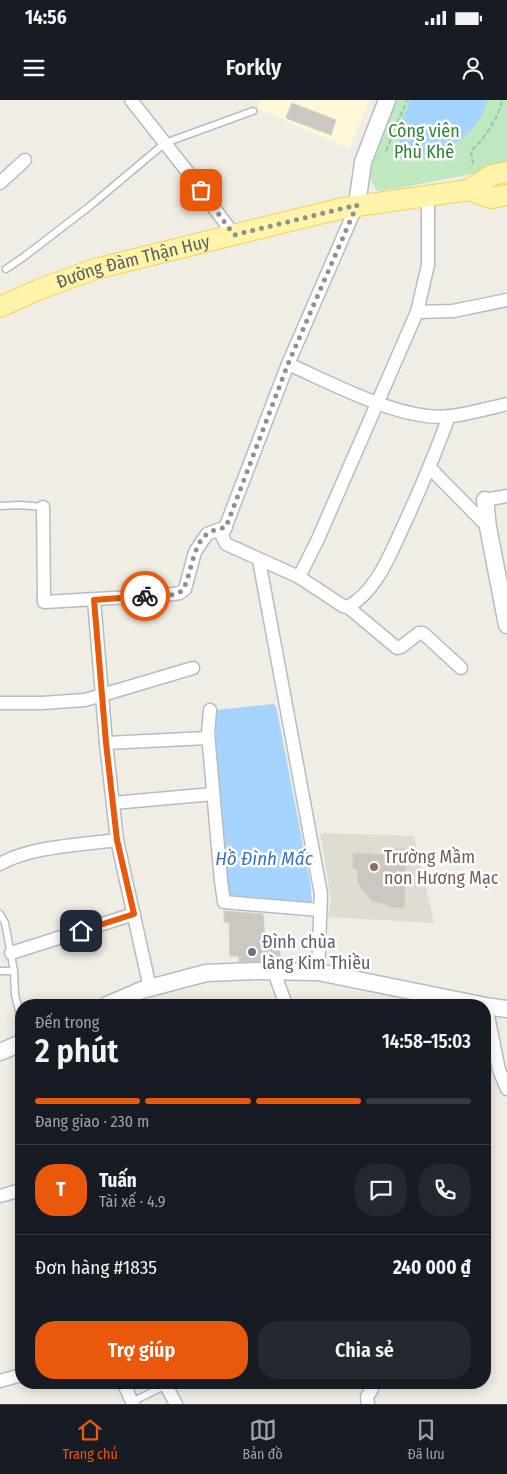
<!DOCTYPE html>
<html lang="vi">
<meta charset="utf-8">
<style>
body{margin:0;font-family:"Fira Sans Condensed",sans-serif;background:#242831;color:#f1f3f6;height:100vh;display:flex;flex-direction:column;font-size:19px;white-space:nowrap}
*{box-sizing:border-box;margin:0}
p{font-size:16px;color:#9ea1a6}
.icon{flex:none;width:28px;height:28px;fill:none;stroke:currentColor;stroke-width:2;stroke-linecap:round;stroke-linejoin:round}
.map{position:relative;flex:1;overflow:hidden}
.details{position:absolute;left:15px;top:899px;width:476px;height:390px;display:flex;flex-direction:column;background:#171b24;border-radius:20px;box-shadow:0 2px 12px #0003}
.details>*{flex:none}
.pin{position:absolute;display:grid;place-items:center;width:42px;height:42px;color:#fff;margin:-21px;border-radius:10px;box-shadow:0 2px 8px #0006}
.courier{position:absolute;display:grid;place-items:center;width:50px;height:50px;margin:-25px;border:4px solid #ea580c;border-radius:50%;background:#fff;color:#222;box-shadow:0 1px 6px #0007}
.overview em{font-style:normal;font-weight:600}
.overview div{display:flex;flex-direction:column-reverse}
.overview{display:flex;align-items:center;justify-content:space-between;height:85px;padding:0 20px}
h1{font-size:32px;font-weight:600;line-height:38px}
.bar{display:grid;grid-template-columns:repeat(4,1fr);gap:8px 5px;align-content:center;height:60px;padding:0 20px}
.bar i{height:6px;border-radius:4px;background:#363941}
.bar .current{background:#ea580c}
.bar p{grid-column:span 4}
.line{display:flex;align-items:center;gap:12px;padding:0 20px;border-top:1px solid #363941}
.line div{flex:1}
.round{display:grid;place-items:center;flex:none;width:52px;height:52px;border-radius:20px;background:#242831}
.button{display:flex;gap:10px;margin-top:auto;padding:10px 20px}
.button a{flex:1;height:58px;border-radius:20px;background:#ea580c;color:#fff;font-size:20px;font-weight:600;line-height:58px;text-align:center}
.button a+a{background:#242831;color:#f1f3f6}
.status{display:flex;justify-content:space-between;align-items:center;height:35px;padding:0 25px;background:#171b24;direction:ltr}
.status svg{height:14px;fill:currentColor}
header{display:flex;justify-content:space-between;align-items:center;height:65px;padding:0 20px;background:#171b24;font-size:22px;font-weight:600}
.menu{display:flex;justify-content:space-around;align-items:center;height:70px;border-top:1px solid #363941;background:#171b24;font-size:14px;color:#9ea1a6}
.menu a{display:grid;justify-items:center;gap:2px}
.menu .current{color:#ea580c}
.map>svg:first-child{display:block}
.commercial{fill:#fff7d9}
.education{fill:#dfdcd2}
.green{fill:#bfe8c0}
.water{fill:#a4d4ff}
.building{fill:#cac8c1;stroke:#d4cfc2}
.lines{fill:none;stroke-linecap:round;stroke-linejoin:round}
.service-casing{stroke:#b9bbc1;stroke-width:9}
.minor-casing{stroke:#b9bbc1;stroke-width:15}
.tertiary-casing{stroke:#b9bbc1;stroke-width:19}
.primary-casing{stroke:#f9d053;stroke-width:22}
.path{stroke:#96c7a6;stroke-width:2;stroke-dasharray:5 2.5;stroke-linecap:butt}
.service{stroke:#fff;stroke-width:6}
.minor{stroke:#fff;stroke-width:12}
.tertiary{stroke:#fff;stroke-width:16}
.primary{stroke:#fff4a9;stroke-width:20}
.done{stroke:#8f9191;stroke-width:5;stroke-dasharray:0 9}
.route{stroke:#ea580c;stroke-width:6}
.education-dot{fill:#8d6e63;stroke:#fff;stroke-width:2}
.worship-dot{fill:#6b7280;stroke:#fff;stroke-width:2}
.labels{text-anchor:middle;stroke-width:5;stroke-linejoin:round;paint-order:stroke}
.park-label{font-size:18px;fill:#2f8236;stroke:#fff}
.street-label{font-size:18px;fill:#5c6065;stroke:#fff}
.education-label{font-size:18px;fill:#785e54;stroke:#fff;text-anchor:start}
.worship-label{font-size:18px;fill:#5b616d;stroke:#fff;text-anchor:start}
.water-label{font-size:19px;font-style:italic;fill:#3a73b8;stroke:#fff}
</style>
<div class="status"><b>14:56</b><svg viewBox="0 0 49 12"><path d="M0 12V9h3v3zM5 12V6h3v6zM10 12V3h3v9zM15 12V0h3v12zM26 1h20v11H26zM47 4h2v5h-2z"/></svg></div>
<header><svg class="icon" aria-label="menu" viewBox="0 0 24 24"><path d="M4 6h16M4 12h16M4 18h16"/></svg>Forkly<svg class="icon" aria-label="person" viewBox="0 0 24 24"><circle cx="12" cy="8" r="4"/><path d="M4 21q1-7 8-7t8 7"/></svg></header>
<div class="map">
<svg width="507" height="1304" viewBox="0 0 507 1304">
<rect width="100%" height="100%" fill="#efede4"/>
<path class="commercial" d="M 261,0 L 370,0 L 349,49 L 257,8 Z"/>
<path class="education" d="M 320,733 L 414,736 L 434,823 L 328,817 L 331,799 Z"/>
<path class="green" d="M 395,0 L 507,0 L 507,67 L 389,90 L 377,91 L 373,85 L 368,72 Z"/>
<g class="water">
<path d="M 410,0 L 488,0 C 475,41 436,62 395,53 L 402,34 L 398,32 Z"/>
<path d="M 273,604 L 276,606 L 310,781 L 312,802 L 308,803 L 232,799 L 228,795 L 213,643 L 216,635 L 214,612 L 216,610 Z"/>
</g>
<g class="building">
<path d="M 292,3 L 336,20 L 331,35 L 286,18 Z"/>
<path d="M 389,749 L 407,749 L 404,808 L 389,807 L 389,805 L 372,801 L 362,789 L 358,782 L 357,770 L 353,768 L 353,753 L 389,755 Z"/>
<path d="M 224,811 L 263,814 L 265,840 L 280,839 L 280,858 L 263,858 L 264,861 L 239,862 L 239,856 L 230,856 L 229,822 L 224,822 Z"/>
</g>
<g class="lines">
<g class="service-casing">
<g id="service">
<path d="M 6,169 L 25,156 L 90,106 L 165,43 L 253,11"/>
<path d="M 0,406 L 20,405 L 43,407"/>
<path d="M 0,814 L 5,823 L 14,871"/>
<path d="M 0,871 L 14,871 L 15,895 L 21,918"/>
<path d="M 132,1302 L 166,1285"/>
</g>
</g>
<g class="minor-casing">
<g id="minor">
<path d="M 131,0 L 190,75 L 234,135"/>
<path d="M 0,83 L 25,60"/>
<path d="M 357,105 L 288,264 L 222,436 L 226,444 L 299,477 L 343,506 L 348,507 C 376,491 389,457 402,429 C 419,392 435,355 449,316"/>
<path d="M 417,212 L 453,211 L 507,200"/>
<path d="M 288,264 C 332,283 404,323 451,316 C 470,314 488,308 507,304"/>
<path d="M 430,368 L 488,427"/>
<path d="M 485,400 L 507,396"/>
<path d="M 43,407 L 44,502 L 166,495 L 180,493 L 185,489 L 195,452 L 207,434 L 226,427"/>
<path d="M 259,460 L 321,794 L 318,872"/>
<path d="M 299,477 L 318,439 L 417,212 L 428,165 L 428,97"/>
<path d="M 94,500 L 106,643 L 117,740 L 150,888"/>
<path d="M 348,507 L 397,548 L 401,547 L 419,533 L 423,533 L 461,568"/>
<path d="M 0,603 L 42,603 L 85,600 L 193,568"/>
<path d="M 210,610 L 208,633 L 221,781 L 224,802 L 320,810"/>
<path d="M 106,643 L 208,638"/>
<path d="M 113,703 L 213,694"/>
<path d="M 0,764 C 32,746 81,745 117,740"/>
<path d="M 11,853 L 134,814"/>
<path d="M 274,872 L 286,905"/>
<path d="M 486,906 L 499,970 L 507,989"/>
<path d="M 0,1096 L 21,1090"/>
<path d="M 0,1281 L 21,1275"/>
<path d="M 123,1282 L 133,1304"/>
<path d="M 164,1282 L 176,1304"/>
<path d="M 368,1304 L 367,1297 L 372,1289 L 374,1282"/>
</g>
</g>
<g class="tertiary-casing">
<g id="tertiary">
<path d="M 357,105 L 363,62 L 387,0"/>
<path d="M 485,400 L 488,427 L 507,525"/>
<path d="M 107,905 L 142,890 L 206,873 L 254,871 L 318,872 L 481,905"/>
<path d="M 485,906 L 507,909"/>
<path d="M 0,952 L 21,943"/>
</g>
</g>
<g class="primary-casing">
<g id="primary">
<path d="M 469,90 L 492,98 L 507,95"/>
<path id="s1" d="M 0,207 L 40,189 L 95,169 L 343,108 L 469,90 L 492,75 L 507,72"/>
</g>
</g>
<g class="path">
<path d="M 386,51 L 407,0"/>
<path d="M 473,64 L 471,51 C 485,38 498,19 502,0"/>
</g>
<use href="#service" class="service"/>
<use href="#minor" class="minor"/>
<use href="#tertiary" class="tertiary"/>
<use href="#primary" class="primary"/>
</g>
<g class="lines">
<path class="done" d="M 145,496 C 156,496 170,497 180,492 C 190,487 191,445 207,434 C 212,430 220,429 226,427 L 288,264 L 357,105 L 234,135 L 201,90"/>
<path class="route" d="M 81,831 L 134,814 L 117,740 L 106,643 L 94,500 L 145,496"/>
</g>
<circle class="education-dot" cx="374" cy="767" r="5"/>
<circle class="worship-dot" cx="252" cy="852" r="5"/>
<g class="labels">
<g class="park-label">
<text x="424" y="37">Công viên<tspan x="424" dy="21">Phù Khê</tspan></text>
</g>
<g class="street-label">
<text dy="6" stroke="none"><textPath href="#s1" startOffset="141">Đường Đàm Thận Huy</textPath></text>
</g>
<g class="education-label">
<text x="384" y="763">Trường Mầm<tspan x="384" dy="21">non Hương Mạc</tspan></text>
</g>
<g class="worship-label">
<text x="262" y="848">Đình chùa<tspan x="262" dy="21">làng Kim Thiều</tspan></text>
</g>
<g class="water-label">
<text x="264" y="765">Hồ Đình Mấc</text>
</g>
</g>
</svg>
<div class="pin" style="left:201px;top:90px;background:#ea580c"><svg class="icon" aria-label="bag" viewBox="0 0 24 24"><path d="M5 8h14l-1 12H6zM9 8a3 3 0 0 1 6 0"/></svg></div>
<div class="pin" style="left:81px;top:831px;background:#1f2937"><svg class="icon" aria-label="home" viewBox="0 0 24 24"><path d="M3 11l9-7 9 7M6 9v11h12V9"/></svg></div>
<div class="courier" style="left:145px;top:496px"><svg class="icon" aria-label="bike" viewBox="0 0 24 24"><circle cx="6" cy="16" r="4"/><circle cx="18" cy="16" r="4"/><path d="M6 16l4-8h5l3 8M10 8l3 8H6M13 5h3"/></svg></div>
<section class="details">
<div class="overview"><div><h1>2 phút</h1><p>Đến trong</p></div><em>14:58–15:03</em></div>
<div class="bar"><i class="current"></i><i class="current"></i><i class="current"></i><i></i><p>Đang giao · 230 m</p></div>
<div class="line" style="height:90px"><b class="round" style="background:#ea580c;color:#fff">T</b><div><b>Tuấn</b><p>Tài xế · 4.9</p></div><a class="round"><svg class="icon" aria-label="chat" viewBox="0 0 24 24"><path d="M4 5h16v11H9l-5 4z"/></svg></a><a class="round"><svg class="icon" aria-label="phone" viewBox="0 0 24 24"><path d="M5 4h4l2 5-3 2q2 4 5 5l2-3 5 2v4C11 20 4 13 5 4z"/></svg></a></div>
<div class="line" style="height:65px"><div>Đơn hàng #1835</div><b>240 000 ₫</b></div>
<div class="button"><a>Trợ giúp</a><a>Chia sẻ</a></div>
</section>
</div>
<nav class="menu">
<a class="current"><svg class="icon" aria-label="home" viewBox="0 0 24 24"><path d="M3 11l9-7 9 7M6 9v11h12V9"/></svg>Trang chủ</a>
<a><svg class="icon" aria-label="map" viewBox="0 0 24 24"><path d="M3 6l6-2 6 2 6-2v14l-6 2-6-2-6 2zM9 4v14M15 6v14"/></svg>Bản đồ</a>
<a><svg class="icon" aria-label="saved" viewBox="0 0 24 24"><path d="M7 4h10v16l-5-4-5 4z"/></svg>Đã lưu</a>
</nav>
